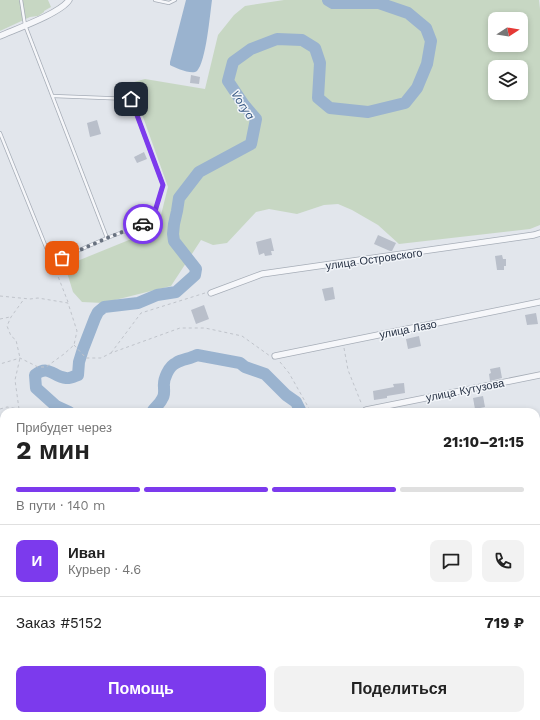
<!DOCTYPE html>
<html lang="ru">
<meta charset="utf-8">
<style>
body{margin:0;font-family:"Work Sans",sans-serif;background:#f2f2f2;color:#222;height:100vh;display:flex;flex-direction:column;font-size:15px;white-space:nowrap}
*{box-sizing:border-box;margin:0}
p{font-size:13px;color:#767676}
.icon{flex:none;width:22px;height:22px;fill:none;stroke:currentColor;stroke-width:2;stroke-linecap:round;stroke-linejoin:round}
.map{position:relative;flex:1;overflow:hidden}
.side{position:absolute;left:0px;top:408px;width:540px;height:312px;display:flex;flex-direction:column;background:#fff;border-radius:12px 12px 0 0;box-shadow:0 2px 6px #0003}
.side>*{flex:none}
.needle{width:26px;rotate:78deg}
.controls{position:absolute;left:488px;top:12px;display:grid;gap:8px}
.controls a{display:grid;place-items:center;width:40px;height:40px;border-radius:8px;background:#fff;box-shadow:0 2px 6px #0003;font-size:20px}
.pin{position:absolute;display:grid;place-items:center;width:34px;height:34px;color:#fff;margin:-17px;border-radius:8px;box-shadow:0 2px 6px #0006}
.courier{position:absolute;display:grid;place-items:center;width:40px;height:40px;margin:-20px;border:3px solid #7c3aed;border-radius:50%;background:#fff;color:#222;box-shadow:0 1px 5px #0007}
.head em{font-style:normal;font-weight:700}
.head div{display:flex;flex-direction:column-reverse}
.head{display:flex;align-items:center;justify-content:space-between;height:68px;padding:0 16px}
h1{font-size:26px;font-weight:700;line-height:30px}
.bar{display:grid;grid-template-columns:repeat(4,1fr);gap:6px 4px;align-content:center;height:48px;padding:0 16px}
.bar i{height:5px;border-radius:3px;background:#e0e0e0}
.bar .on{background:#7c3aed}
.bar p{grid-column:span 4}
.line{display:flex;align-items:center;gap:10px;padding:0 16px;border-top:1px solid #e0e0e0}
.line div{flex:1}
.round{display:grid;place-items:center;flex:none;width:42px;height:42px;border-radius:8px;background:#f2f2f2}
.primary-button{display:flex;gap:8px;margin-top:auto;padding:8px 16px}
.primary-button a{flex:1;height:46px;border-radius:8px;background:#7c3aed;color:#fff;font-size:16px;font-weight:700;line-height:46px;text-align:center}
.primary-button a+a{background:#f2f2f2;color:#222}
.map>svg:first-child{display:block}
.green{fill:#c7d7c3;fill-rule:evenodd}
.water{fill:#9ab3cf}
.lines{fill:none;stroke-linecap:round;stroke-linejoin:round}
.river{stroke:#9ab3cf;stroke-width:12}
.building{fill:#b9bfca}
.service-casing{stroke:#a6adb7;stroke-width:4}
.minor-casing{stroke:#a6adb7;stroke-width:7}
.path{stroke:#c0c4cb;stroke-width:1;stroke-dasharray:3 3;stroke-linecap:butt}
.service{stroke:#f6f7fa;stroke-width:2.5}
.minor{stroke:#f6f7fa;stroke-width:5.5}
.done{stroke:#697280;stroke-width:4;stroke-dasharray:0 7.2}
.route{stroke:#7c3aed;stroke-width:5}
.labels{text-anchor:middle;stroke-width:3;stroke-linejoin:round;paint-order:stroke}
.street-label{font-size:11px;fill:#283346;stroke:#f2f5f9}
.water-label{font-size:12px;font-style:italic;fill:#2e517e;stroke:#f2f5f9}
</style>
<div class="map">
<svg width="540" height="720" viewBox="0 0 540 720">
<rect width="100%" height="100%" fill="#e2e6ec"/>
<g class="green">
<path d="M 0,0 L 48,0 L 51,7 L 44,11 L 44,12 L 38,16 L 30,17 L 0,31 Z"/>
<path d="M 284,0 L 539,0 L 540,9 L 540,225 L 530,229 L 399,244 L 378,225 L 352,210 L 338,204 L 324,205 L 297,214 L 269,209 L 256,212 L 227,243 L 213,245 L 201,240 L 171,286 L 103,303 L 82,302 L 73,292 L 65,266 L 151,231 L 160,219 L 168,187 L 133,89 L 134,82 L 145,79 L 205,89 L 218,35 L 234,15 L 245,6 ZM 495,19 L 521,19 L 521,45 L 495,45 ZM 495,67 L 521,67 L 521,93 L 495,93 Z"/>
<path d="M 0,648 L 4,648 L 4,692 L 0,689 Z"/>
<path d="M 39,716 L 163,716 L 120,720 L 45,720 Z"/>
<path d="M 188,716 L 256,716 L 250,720 L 198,720 Z"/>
</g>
<path class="water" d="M 186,0 L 212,0 C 210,14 206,62 197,71 C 192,75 175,68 170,65 L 170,62 Z"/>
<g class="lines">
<g class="river">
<path d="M 69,412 L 56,406 L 36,388 L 35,375 C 49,364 53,377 66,378 C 69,379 75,376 78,375 L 79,362 L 83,349 L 95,318 L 98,312 L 104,307 L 138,303 L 157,295 L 176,292 L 195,275 L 196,269 L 174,241 L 173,234 L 174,224 L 177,211 L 179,198 L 199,172 L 251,144 L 256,119 L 244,105 L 228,81 L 233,62 L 251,49 L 277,39 L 302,40 L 315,48 L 320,63 L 318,98 L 330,108 L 368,112 L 405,103 L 417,88 L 427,64 L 431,41 L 426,28 L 408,13 L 379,3 L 333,3 L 328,0"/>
<path d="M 152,412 C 155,407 160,404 162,399 C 165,395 164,392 164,387 C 163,379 169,366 176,363 C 182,359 190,359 197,355 L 240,363 L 245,367 L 265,374 L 286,395 L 296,402 L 301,412"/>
<path d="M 536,582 L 540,581"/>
<path d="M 536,671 L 540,671"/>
<path d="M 429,720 L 434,716"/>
</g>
</g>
<g class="building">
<path d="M 191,75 L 200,77 L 199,84 L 190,83 Z"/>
<path d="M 97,120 L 101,134 L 90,137 L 87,123 Z"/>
<path d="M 144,152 L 147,159 L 137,163 L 134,157 Z"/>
<path d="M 378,235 L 396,243 L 392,251 L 390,251 L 374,244 Z"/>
<path d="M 271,238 L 274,251 L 271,251 L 272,255 L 265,256 L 264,253 L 259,255 L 256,242 Z"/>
<path d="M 502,255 L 503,259 L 506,259 L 506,266 L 504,266 L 504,270 L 497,270 L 495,256 Z"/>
<path d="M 333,287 L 335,299 L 325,301 L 322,289 Z"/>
<path d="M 204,305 L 209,319 L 196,324 L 191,310 Z"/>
<path d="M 536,313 L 538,324 L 527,325 L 525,315 Z"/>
<path d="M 419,336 L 421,346 L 408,349 L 406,339 Z"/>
<path d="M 500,367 L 502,378 L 490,381 L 489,374 L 491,373 L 490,369 Z"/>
<path d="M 404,383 L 405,393 L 387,396 L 387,398 L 374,400 L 373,391 L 394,387 L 393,384 Z"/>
<path d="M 483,396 L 485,407 L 475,409 L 473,398 Z"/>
</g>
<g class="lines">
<g class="service-casing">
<g id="service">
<path d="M 21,0 L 25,25 L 107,238"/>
<path d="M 155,0 L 169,3 L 175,0"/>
<path d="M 0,133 L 52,262 L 107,238 L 152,221 L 163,185 L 131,99 L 53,96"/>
</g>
</g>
<g class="minor-casing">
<g id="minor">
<path d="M 0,36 C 16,29 61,13 69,0"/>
<path d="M 211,293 L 262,274 L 534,235 L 540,233"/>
<path d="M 275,356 L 540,302"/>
<path d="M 366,410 L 540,375"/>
<path d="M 536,449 L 540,449"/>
</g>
</g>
<g class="path">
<path d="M 54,266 L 68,302"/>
<path d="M 0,296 L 30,299 L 38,298 L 68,303 L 77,331 L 74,345 L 64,354 L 46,367 L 38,367 L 20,358 L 0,364"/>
<path d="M 0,319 L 10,317"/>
<path d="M 74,345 L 86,358 L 101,358 L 111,353 L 180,328 L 205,328 L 242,336 L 270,356"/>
<path d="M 344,348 L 348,370 L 362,405"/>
<path d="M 111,353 L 141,313 L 205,293"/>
<path d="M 280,362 L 289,373 L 311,412"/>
<path d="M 0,409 L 7,407 L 19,409 L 21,412"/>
<path d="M 19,409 L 15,380 L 20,358 L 16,340 L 11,336 L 7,326 L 11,317 L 24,299"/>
<path d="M 536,544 L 540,545"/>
<path d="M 0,565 L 4,566"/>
<path d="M 0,643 L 4,644"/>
<path d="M 536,679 L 540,678"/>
<path d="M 274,720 L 281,716"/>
<path d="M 454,720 L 457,716"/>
</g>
<use href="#service" class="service"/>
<use href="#minor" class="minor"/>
</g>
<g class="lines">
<path class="done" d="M 62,258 L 107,238 L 143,224"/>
<path class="route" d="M 131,99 L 163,185 L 152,221 L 143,224"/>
</g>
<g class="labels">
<g class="street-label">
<text transform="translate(374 259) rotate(-8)" y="4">улица Островского</text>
<text transform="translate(408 329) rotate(-11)" y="4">улица Лазо</text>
<text transform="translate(465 390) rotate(-11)" y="4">улица Кутузова</text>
</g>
<g class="water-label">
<text transform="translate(243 105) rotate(57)" y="4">Vorya</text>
</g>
</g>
</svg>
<div class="controls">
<a><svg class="needle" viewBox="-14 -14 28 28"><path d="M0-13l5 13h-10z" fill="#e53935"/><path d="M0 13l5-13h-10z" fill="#767676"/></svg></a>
<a><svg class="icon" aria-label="layers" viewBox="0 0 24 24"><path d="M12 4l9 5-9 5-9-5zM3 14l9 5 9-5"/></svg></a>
</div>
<div class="pin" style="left:62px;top:258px;background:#ea580c"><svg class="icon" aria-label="bag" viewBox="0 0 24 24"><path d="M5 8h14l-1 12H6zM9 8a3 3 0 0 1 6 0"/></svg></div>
<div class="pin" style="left:131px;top:99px;background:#1f2937"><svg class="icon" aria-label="home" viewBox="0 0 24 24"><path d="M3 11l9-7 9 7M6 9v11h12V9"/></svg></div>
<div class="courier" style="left:143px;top:224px"><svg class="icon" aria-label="car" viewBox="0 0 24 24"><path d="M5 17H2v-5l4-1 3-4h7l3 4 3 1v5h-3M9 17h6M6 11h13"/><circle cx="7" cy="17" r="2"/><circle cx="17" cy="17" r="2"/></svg></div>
<section class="side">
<div class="head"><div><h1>2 мин</h1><p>Прибудет через</p></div><em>21:10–21:15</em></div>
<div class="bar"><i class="on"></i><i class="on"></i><i class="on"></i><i></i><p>В пути · 140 m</p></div>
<div class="line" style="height:72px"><b class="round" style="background:#7c3aed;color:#fff">И</b><div><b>Иван</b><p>Курьер · 4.6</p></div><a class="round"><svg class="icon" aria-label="chat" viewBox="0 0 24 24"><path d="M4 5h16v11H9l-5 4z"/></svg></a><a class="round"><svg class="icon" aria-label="phone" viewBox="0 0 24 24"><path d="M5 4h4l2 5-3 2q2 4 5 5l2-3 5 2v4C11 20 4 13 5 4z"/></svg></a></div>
<div class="line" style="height:52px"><div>Заказ #5152</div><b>719 ₽</b></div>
<div class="primary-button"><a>Помощь</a><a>Поделиться</a></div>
</section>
</div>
